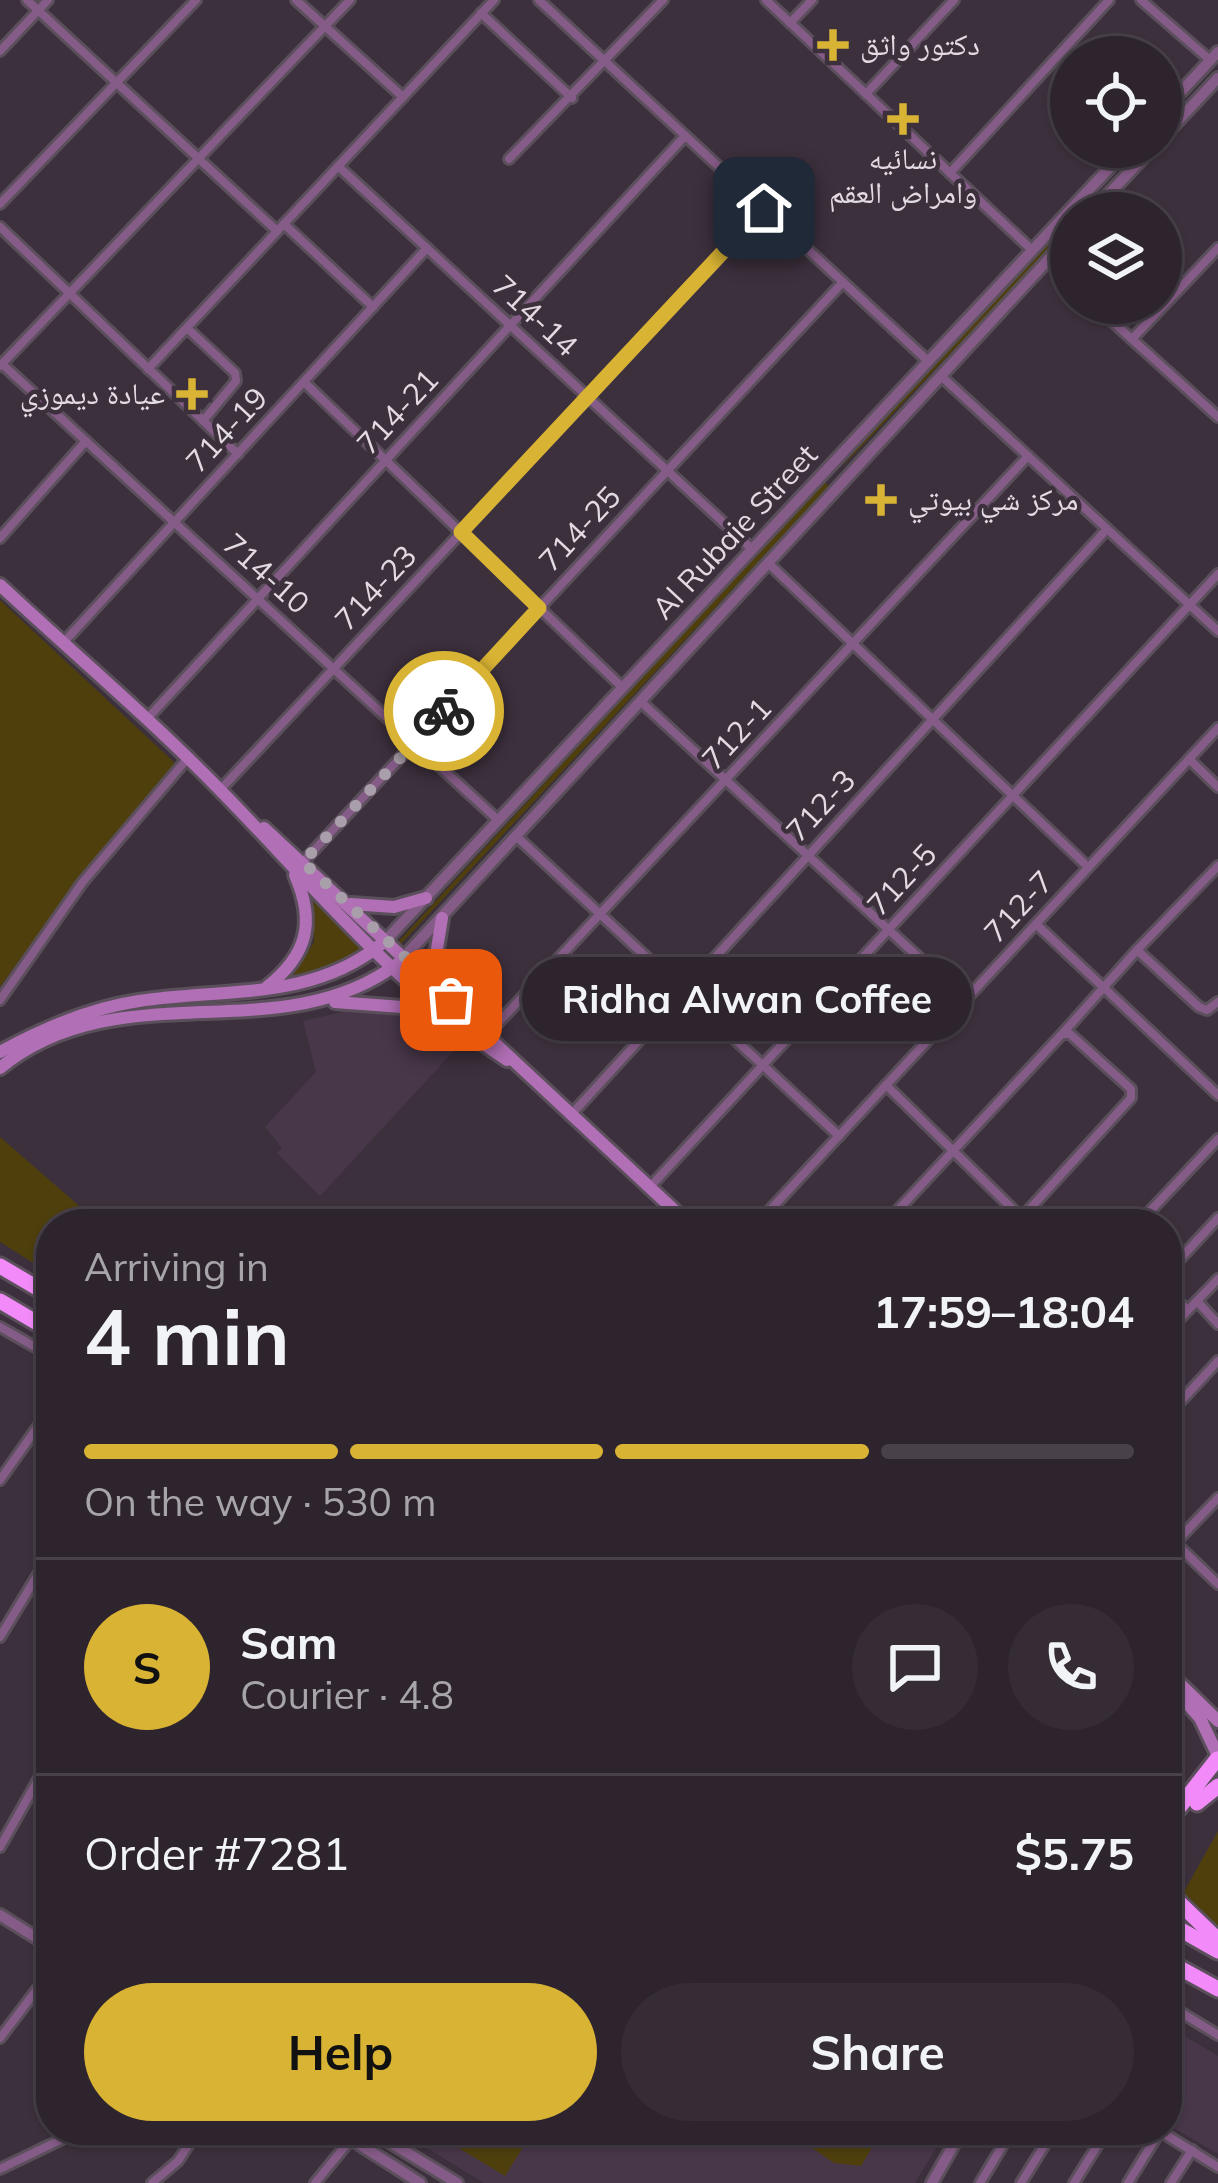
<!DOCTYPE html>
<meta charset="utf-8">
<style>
body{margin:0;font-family:Mulish,"Noto Naskh Arabic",sans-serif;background:#352c36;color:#f1f3f6;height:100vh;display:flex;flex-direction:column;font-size:45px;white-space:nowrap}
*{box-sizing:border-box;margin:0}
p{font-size:39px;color:#a7a4aa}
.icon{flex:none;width:66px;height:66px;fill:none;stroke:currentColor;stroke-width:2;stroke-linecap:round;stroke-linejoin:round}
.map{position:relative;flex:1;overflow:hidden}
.sheet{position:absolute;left:36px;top:1209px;width:1146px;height:936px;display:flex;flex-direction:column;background:#2d242e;border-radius:48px;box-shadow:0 3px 9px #0004,0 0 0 3px #48414a}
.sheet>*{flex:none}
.fabs{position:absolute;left:1050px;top:36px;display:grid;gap:24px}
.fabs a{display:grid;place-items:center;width:132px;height:132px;border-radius:50%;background:#2d242e;box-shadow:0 3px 9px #0004,0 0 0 3px #48414a;font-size:60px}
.pin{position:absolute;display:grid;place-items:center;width:102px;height:102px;color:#fff;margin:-51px;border-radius:24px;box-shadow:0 6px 18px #0006}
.courier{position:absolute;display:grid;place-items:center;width:120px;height:120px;margin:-60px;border:9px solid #d9b334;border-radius:50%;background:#fff;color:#222;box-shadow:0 3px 15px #0007}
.bubble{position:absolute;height:84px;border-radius:42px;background:#2d242e;box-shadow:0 3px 9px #0004,0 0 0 3px #48414a;font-size:39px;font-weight:700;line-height:84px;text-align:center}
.summary em{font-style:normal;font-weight:700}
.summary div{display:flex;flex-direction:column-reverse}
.summary{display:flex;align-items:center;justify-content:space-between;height:204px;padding:0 48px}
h1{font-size:78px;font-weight:700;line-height:90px}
.bar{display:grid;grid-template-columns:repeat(4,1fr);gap:18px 12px;align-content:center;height:144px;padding:0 48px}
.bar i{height:15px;border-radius:9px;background:#48414a}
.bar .active{background:#d9b334}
.bar p{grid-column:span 4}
.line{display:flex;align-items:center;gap:30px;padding:0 48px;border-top:3px solid #48414a}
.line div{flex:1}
.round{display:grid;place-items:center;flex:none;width:126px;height:126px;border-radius:63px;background:#352c36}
.button{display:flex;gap:24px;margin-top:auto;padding:24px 48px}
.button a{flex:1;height:138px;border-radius:72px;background:#d9b334;color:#111;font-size:48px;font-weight:700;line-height:138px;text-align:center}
.button a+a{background:#352c36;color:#f1f3f6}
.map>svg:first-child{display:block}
.built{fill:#483749}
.green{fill:#4e3f0d}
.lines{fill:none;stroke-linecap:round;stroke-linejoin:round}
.minor-casing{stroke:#5a4f5b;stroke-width:14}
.tertiary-casing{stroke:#5a4f5b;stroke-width:16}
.secondary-casing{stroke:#5a4f5b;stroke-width:18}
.motorway-casing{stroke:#5a4f5b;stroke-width:21}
.minor{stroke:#855b87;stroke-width:8}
.tertiary{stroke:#855b87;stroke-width:10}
.secondary{stroke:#b16fb5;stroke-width:12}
.motorway{stroke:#f28bf9;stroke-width:15}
.done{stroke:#a99faa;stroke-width:12;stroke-dasharray:0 21.6}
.route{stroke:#d9b334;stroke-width:15}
.poi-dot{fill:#d9b334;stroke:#3c303d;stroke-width:4.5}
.labels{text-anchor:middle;stroke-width:9;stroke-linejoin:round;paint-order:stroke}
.poi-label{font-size:30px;fill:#e3dbe4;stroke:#3c303d;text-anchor:start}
.street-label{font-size:30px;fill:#e3dbe4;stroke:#3c303d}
</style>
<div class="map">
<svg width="1218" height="2183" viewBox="0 0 1218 2183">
<rect width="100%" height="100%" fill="#3c303d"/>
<g class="built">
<path d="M 346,1011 L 395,1015 L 463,1041 L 320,1196 L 277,1153 L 282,1148 L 265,1127 L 316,1072 L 303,1021 Z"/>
<path d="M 1178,2032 L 1218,2056 L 1218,2154 L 1167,2124 L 1167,2050 Z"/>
<path d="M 397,2130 L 947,2130 L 915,2183 L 484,2183 Z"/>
</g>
<g class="green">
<path d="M 1071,215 L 1071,227 L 841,468 L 886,412 Z"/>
<path d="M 823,481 L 829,486 L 400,945 L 399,941 Z"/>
<path d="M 0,600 L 176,764 L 81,876 L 0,987 Z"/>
<path d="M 313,901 L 365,947 L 322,971 L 291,979 L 314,942 Z"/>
<path d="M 0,1137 L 100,1224 L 51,1224 L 51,1274 L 0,1242 Z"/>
<path d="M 1218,1831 L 1218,1931 L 1181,1897 Z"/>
<path d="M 468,2130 L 534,2130 L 505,2176 L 457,2147 Z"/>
<path d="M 786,2130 L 857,2130 L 876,2141 L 861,2166 L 834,2163 Z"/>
</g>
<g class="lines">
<g class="minor-casing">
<g id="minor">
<path d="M 27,0 L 277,231"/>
<path d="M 296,0 L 403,97"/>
<path d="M 539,0 L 928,361"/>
<path d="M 766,0 L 1032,250"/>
<path d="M 1141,0 L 1210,60"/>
<path d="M 481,13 L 572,98"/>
<path d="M 790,23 L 812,0"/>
<path d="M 0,51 L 48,0"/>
<path d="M 866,94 L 954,0"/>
<path d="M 509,159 L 663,0"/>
<path d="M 338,166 L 752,549"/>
<path d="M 950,173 L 1109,0"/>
<path d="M 0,204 L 196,0"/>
<path d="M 284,224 L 373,307"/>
<path d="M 0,227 L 238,454"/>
<path d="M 1047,261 L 1071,283"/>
<path d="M 1092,303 L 1218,417"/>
<path d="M 187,328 L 235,373 L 236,381 L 203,421"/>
<path d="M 1132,339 L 1218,248"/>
<path d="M 2,364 L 498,820"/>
<path d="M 0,366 L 350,0"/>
<path d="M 148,369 L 494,0"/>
<path d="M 941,376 L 1218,631"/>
<path d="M 304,382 L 623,688"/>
<path d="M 0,538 L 86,441"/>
<path d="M 768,563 L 1088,867"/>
<path d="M 64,642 L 427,248"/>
<path d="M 640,701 L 965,1000"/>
<path d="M 146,720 L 685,136"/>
<path d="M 1189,759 L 1218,787"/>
<path d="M 220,790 L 764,209"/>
<path d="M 516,836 L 839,1136"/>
<path d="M 303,862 L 843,282"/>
<path d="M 1218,866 L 1137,950 L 1199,1007 L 1207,1010 L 1218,1002"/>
<path d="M 1036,924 L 1218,1095"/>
<path d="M 0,1000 L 82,883 L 187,759"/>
<path d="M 1063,1033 L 1137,950"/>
<path d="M 485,1037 L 1028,456"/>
<path d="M 886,1085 L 1028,1224"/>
<path d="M 570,1116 L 1107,529"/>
<path d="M 649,1188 L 1218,574"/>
<path d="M 757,1224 L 1218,728"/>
<path d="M 885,1224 L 1062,1034 L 1070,1034 L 1131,1089 L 1131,1098 L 1016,1224"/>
<path d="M 1138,1224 L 1218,1139"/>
<path d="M 1167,1273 L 1218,1218"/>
<path d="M 1167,1293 L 1188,1310"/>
<path d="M 1197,1301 L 1218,1324"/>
<path d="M 0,1327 L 51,1356"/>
<path d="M 1167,1332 L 1218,1279"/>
<path d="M 1167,1416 L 1218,1361"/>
<path d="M 0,1480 L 51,1408"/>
<path d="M 1167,1535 L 1218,1584"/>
<path d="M 1175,1543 L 1218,1498"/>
<path d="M 0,1637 L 51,1553"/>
<path d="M 0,1847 L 51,1757"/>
<path d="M 1167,2004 L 1218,2035"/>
<path d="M 1167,2031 L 1179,2011"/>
<path d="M 0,2038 L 51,1971"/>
<path d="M 1158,2130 L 1218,2167"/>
<path d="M 0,2169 L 81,2130"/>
<path d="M 152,2183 L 178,2161 L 198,2130"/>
<path d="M 315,2183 L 351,2139"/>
<path d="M 980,2183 L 1012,2130"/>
<path d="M 1021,2183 L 1054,2130"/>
<path d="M 1074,2183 L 1107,2130"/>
<path d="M 1128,2183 L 1160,2131"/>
<path d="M 1171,2183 L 1192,2150"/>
</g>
</g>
<g class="tertiary-casing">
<g id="tertiary">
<path d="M 1161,113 L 1218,52"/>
<path d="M 1161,139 L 1218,78"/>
<path d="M 1091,213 L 1153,147"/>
<path d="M 387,939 L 1129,147"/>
<path d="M 405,956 L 1071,235"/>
<path d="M 0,1915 L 51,1947"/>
<path d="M 337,2130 L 420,2183"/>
<path d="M 370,2130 L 457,2183"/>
<path d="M 932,2183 L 962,2130"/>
</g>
</g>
<g class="secondary-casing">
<g id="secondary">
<path d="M 0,585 C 73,653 151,719 221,791 C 312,884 397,988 507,1060"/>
<path d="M 264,828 L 689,1224"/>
<path d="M 351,904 L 394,907 L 426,898"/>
<path d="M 442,918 L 436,955 L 443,989"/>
<path d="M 267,987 C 307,955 316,923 295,875"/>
<path d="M 335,1002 L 402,1007 L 450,1023"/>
<path d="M 0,1052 C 44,1028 90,1008 139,1001 C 223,988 310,1001 380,945"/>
<path d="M 0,1068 C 120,970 279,1052 397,964"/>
<path d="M 1167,1680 L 1200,1718 L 1218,1756"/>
<path d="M 1176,1680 L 1218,1721"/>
</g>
</g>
<g class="motorway-casing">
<g id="motorway">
<path d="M 0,1266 L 51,1296"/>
<path d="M 0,1301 L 51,1331"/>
<path d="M 1197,1803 L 1218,1786"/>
<path d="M 1167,1823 L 1217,1759"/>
<path d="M 1167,1891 L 1218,1940"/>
<path d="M 1167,1922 L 1218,1951"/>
<path d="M 1167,1961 L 1218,1989"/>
</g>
</g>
<use href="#minor" class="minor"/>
<use href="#tertiary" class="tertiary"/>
<use href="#secondary" class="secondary"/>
<use href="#motorway" class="motorway"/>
</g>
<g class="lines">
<path class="done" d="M 444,711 L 303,862 L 451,1000"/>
<path class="route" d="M 444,711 L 539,608 L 461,532 L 764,208"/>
</g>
<g class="poi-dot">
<path d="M827 27h12v12h12v12h-12v12h-12v-12h-12v-12h12z"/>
<path d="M897 101h12v12h12v12h-12v12h-12v-12h-12v-12h12z"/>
<path d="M186 376h12v12h12v12h-12v12h-12v-12h-12v-12h12z"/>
<path d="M875 482h12v12h12v12h-12v12h-12v-12h-12v-12h12z"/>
</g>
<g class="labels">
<g class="poi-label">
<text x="860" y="55">دكتور واثق</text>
<text x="903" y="169" text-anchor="middle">نسائيه<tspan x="903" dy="34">وامراض العقم</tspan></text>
<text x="165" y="404" text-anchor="end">عيادة ديموزي</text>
<text x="908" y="510">مركز شي بيوتي</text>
</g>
<g class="street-label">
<text transform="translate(535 316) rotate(43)" y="10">714-14</text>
<text transform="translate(398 412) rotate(-47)" y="10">714-21</text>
<text transform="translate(227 430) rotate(-47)" y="10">714-19</text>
<text transform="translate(580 529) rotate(-47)" y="10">714-25</text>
<text transform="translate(735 532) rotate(-47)" y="10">Al Rubaie Street</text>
<text transform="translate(266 574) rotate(42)" y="10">714-10</text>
<text transform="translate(376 588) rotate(-47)" y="10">714-23</text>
<text transform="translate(737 734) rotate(-47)" y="10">712-1</text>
<text transform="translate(821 806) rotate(-47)" y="10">712-3</text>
<text transform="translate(902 880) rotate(-47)" y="10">712-5</text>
<text transform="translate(1019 907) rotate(-47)" y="10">712-7</text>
</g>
</g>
</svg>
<div class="fabs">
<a><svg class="icon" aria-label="locate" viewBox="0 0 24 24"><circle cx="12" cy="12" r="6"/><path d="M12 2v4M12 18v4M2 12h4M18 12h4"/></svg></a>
<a><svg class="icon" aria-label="layers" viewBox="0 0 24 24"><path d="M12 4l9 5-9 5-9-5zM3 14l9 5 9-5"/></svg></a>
</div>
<div class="pin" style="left:451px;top:1000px;background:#ea580c"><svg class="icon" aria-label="bag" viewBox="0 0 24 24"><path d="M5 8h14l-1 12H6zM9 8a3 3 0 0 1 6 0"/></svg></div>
<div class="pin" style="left:764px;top:208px;background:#1f2937"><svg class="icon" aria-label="home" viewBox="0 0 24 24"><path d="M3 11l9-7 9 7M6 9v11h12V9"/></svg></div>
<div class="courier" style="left:444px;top:711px"><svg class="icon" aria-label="bike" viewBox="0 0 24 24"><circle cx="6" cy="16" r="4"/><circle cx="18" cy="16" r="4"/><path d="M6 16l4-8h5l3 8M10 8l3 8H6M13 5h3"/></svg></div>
<div class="bubble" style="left:522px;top:957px;width:450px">Ridha Alwan Coffee</div>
<section class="sheet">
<div class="summary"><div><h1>4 min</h1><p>Arriving in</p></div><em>17:59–18:04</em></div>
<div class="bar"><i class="active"></i><i class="active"></i><i class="active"></i><i></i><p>On the way · 530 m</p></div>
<div class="line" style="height:216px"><b class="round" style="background:#d9b334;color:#111">S</b><div><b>Sam</b><p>Courier · 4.8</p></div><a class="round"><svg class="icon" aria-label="chat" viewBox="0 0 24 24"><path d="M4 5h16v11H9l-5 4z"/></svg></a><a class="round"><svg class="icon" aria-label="phone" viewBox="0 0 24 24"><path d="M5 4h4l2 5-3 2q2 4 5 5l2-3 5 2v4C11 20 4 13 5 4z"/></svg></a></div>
<div class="line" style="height:156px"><div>Order #7281</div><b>$5.75</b></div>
<div class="button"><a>Help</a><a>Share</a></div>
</section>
</div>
